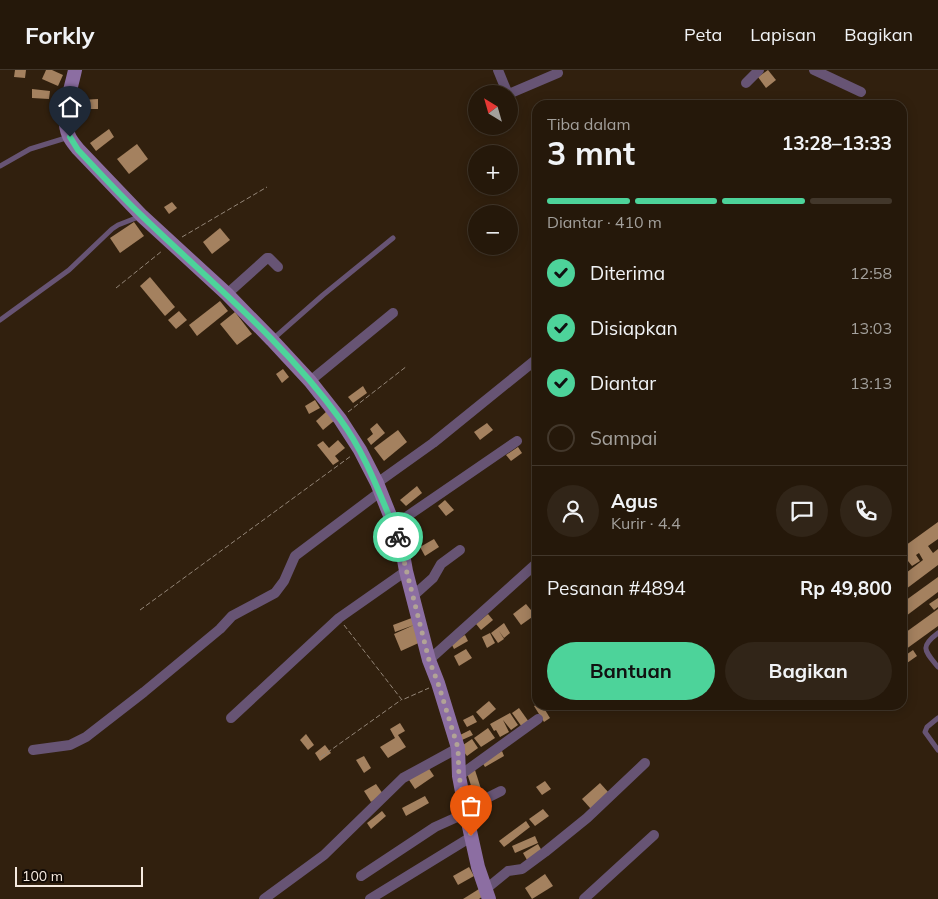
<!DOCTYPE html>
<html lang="id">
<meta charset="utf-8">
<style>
body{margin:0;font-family:Mulish,sans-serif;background:#312518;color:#f1f3f6;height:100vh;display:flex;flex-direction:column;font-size:19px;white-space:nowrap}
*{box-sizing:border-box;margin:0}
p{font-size:16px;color:#a3a09c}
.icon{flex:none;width:28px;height:28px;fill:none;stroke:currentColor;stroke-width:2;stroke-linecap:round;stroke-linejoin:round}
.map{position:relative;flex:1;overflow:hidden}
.details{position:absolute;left:532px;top:30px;width:375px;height:610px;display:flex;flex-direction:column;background:#25180a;border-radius:15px;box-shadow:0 2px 12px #0003,0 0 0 1px #42372b}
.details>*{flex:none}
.needle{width:32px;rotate:323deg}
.tools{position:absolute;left:468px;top:15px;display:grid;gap:10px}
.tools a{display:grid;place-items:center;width:50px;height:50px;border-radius:50%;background:#25180a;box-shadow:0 2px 12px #0003,0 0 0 1px #42372b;font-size:25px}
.scale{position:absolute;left:15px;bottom:12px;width:128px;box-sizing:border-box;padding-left:5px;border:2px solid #f6eae0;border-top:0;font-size:14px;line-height:18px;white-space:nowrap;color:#f6eae0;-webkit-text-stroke:4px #130b05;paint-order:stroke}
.pin{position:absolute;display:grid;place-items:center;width:42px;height:42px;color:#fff;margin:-51px -21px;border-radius:50% 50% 50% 0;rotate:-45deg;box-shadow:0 0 5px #0007}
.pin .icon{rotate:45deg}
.courier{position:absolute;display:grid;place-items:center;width:50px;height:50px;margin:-25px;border:4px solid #4dd39a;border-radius:50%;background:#fff;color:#222;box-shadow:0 1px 6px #0007}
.overview em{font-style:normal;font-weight:700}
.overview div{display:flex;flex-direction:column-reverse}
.overview{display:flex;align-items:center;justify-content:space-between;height:85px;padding:0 15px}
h1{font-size:32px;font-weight:700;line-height:38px}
.bar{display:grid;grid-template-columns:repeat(4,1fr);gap:8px 5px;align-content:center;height:60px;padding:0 15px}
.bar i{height:6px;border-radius:4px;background:#42372b}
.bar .active{background:#4dd39a}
.bar p{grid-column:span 4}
.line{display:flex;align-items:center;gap:12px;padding:0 15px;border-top:1px solid #42372b}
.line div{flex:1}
.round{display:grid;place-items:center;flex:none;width:52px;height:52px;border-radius:26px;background:#312518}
ol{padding:0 15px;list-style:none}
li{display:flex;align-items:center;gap:15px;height:55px}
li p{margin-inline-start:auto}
li .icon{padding:5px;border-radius:50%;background:#4dd39a;color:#111;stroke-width:4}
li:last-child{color:#a3a09c}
li i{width:28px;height:28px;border:2px solid #42372b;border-radius:50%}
.action{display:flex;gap:10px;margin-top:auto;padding:10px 15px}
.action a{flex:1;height:58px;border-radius:30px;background:#4dd39a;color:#111;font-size:20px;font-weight:700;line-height:58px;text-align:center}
.action a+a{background:#312518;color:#f1f3f6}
header{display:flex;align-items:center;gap:30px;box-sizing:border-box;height:70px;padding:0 25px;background:#25180a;border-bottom:1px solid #42372b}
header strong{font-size:24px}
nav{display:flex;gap:28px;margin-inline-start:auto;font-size:18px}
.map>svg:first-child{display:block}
.building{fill:#a4815f}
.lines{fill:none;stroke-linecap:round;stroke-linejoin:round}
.path{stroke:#948678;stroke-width:1;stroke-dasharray:5 2.5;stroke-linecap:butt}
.lane{stroke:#675474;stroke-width:5}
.street{stroke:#675474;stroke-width:10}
.secondary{stroke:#8c6ea2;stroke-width:14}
.done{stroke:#b1a396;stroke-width:5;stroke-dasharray:0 9}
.route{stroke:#4dd39a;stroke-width:6}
</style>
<header>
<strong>Forkly</strong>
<nav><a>Peta</a><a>Lapisan</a><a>Bagikan</a></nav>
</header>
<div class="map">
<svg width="938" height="829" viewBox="0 0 938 829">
<rect width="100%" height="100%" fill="#31200e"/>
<g class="building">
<path d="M 15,0 L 26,0 L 25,8 L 14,7 Z"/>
<path d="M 46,0 L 52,0 L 63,5 L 58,16 L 42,9 Z"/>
<path d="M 768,0 L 776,10 L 766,18 L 758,7 Z"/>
<path d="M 32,19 L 50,21 L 49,29 L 32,28 Z"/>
<path d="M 98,29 L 98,39 L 81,39 L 81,30 Z"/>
<path d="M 109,59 L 114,67 L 96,81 L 90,73 Z"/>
<path d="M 137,74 L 148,89 L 129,104 L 117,89 Z"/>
<path d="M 172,132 L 177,138 L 169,144 L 164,137 Z"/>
<path d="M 134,152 L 144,166 L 120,183 L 110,168 Z"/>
<path d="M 220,158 L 230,170 L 212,184 L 203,172 Z"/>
<path d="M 150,207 L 175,237 L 165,246 L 140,216 Z"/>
<path d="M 220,231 L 228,241 L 197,266 L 189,255 Z"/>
<path d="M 179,241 L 187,250 L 176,259 L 168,250 Z"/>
<path d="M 235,242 L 252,264 L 237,275 L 220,254 Z"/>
<path d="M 283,299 L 289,307 L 282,313 L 276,304 Z"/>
<path d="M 363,316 L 367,323 L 353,333 L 348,327 Z"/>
<path d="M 315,330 L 320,338 L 309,344 L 305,336 Z"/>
<path d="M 327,341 L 335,350 L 323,360 L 316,351 Z"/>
<path d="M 377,353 L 385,363 L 371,375 L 367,369 L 373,364 L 370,359 Z"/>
<path d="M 487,353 L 493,360 L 480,370 L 474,362 Z"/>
<path d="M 398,360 L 407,372 L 384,391 L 374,378 Z"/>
<path d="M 338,370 L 345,378 L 335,386 L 339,391 L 333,395 L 317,375 L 323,371 L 329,378 Z"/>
<path d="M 518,377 L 522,383 L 511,391 L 506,385 Z"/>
<path d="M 417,416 L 422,423 L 406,436 L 400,430 Z"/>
<path d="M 445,430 L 454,440 L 446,446 L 438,436 Z"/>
<path d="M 938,452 L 938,469 L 928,476 L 933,483 L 938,479 L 938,495 L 902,522 L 902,506 L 923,490 L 919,483 L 916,485 L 920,491 L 912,496 L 908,491 L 902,495 L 902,478 Z"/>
<path d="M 434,469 L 439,477 L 425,486 L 420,477 Z"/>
<path d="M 938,507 L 938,522 L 902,549 L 902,533 Z"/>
<path d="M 938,528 L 938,537 L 934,540 L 929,534 Z"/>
<path d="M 526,534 L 535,545 L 521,555 L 513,544 Z"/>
<path d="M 938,539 L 938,556 L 902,582 L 902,565 Z"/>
<path d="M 488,544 L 493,550 L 481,560 L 476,554 Z"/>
<path d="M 417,546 L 423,571 L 401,581 L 394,564 L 414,555 L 395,562 L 393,555 Z"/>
<path d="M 504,553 L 510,563 L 504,568 L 499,561 L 504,569 L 498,573 L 491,563 Z"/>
<path d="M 490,563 L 495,573 L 487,578 L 482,567 Z"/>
<path d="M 465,565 L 468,571 L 454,579 L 451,573 Z"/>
<path d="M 466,579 L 472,588 L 459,596 L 454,586 Z"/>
<path d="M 913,580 L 917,586 L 907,593 L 903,587 Z"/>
<path d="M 489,631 L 496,639 L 483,650 L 476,642 Z"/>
<path d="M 538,634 L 542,635 L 550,648 L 544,652 L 534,636 Z"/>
<path d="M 519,638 L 529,652 L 522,657 L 512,643 Z"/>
<path d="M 510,643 L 518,655 L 511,660 L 503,650 L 509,662 L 500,667 L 496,660 L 494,661 L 490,654 Z"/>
<path d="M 473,645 L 477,652 L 467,657 L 463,650 Z"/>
<path d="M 400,653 L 405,661 L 398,665 L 406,677 L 388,688 L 380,677 L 395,668 L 390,659 Z"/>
<path d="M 488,658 L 495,668 L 481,677 L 474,668 Z"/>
<path d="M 470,660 L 473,665 L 462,670 L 460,665 Z"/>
<path d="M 306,664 L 314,675 L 308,680 L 300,670 Z"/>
<path d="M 472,669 L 478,678 L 467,686 L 460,677 Z"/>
<path d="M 325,675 L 331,683 L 320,691 L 315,683 Z"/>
<path d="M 502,681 L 504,686 L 485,697 L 482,692 Z"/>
<path d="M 364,686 L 371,698 L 364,703 L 356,690 Z"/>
<path d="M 428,697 L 434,706 L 415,719 L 409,710 Z"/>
<path d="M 475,700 L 482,722 L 474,725 L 467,703 Z"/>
<path d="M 545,711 L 551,719 L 542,725 L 536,717 Z"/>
<path d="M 600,713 L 609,723 L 591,739 L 582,729 Z"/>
<path d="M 376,714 L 383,724 L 371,732 L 364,721 Z"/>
<path d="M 425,726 L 429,733 L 406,746 L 402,738 Z"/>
<path d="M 543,739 L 549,746 L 535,756 L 529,749 Z"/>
<path d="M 382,741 L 386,746 L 371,759 L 367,753 Z"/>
<path d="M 526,751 L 530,757 L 504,777 L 499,771 Z"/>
<path d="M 535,766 L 538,773 L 515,783 L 512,776 Z"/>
<path d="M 538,774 L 542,781 L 527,790 L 523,783 Z"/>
<path d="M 469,797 L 474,806 L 458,815 L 453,806 Z"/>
<path d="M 545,804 L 553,816 L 532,829 L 525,818 Z"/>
<path d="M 479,819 L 483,826 L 479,829 L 463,829 Z"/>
</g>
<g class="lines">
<g class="path">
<path d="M 182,167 L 267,117"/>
<path d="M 116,218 L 162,181"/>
<path d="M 348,342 L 407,296"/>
<path d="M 140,540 L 351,386"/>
<path d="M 344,555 L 402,630 L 429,618"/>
<path d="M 321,687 L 401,630"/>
</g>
<g class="lane">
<path d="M 0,96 L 30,79 L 69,67"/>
<path d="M 0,250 L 69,200 L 112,159 L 118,155 L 141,146"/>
<path d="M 273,269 L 323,225 L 393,168"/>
<path d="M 938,563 C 919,577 925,581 938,597"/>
<path d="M 938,648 L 927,657 L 925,662 L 938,680"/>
</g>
<g class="street">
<path d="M 498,0 L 507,22 L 511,23 L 558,3"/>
<path d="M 814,0 L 861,22"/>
<path d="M 746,13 L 759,0"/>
<path d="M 227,224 L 267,188 L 269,188 L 278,197"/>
<path d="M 310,311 L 393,243"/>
<path d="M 377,413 L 433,373 L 538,288"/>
<path d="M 393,456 L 517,371"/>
<path d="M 413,526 L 433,508 L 441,494 L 460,480"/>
<path d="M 429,590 L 538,492"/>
<path d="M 231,648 L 339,548 L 406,501"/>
<path d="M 33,680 L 70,675 L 86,667 L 144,622 L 220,559 L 232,546 L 275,523 L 284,511 L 295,486 L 380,422"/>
<path d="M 459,706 L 538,649"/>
<path d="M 465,739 L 501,721"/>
<path d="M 361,806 L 435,757 L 466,743"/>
<path d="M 486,819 L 508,801 L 522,799 L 545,782 L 587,748 L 645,693"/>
<path d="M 264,829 L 324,785 L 403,708 L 458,678"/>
<path d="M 370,829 L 471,767"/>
<path d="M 584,829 L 654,765"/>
</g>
<path class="secondary" d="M 75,0 C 71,20 60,47 69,66 C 71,71 75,75 78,79 L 142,146 L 227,224 L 272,270 L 310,311 L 340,349 L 360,380 L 377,413 L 401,473 L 406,501 L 429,590 L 438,613 L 458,678 L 459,706 L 466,743 L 478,797 L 489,829"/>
</g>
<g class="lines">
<path class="done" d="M 398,467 L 429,590 L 438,613 L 458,678 L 459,706 L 471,766"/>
<path class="route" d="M 70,67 L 78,80 C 99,102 119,124 141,145 C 209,211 284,271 340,349 C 367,386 380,426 398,467"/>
</g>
</svg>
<div class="tools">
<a><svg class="needle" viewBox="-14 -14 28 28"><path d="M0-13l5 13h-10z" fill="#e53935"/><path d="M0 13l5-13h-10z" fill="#a3a09c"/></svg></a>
<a>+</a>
<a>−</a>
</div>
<div class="scale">100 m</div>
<div class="pin" style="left:471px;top:766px;background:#ea580c"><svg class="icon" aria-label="bag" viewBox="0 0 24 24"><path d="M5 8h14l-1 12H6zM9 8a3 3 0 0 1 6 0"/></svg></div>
<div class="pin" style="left:70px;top:67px;background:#1f2937"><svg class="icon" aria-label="home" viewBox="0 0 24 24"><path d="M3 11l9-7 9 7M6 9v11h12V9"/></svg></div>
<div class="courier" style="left:398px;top:467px"><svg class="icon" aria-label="bike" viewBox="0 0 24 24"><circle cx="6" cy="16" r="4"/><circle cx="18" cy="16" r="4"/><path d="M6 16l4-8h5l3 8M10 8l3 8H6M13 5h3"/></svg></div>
<section class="details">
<div class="overview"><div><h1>3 mnt</h1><p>Tiba dalam</p></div><em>13:28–13:33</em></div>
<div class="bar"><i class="active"></i><i class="active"></i><i class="active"></i><i></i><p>Diantar · 410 m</p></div>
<ol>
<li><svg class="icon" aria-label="check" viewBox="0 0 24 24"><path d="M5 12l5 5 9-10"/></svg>Diterima<p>12:58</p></li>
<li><svg class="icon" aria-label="check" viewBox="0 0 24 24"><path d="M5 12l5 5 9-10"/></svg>Disiapkan<p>13:03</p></li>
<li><svg class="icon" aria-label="check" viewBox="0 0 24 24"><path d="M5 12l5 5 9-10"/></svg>Diantar<p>13:13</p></li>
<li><i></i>Sampai</li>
</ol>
<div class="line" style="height:90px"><a class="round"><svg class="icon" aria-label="person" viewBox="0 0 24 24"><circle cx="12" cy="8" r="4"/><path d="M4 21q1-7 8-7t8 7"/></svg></a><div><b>Agus</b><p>Kurir · 4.4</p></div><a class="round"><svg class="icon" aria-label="chat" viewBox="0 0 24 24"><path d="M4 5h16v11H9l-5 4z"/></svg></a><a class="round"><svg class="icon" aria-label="phone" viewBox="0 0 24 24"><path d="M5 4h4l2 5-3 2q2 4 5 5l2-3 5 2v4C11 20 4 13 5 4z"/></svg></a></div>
<div class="line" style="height:65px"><div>Pesanan #4894</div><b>Rp 49,800</b></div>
<div class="action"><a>Bantuan</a><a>Bagikan</a></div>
</section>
</div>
